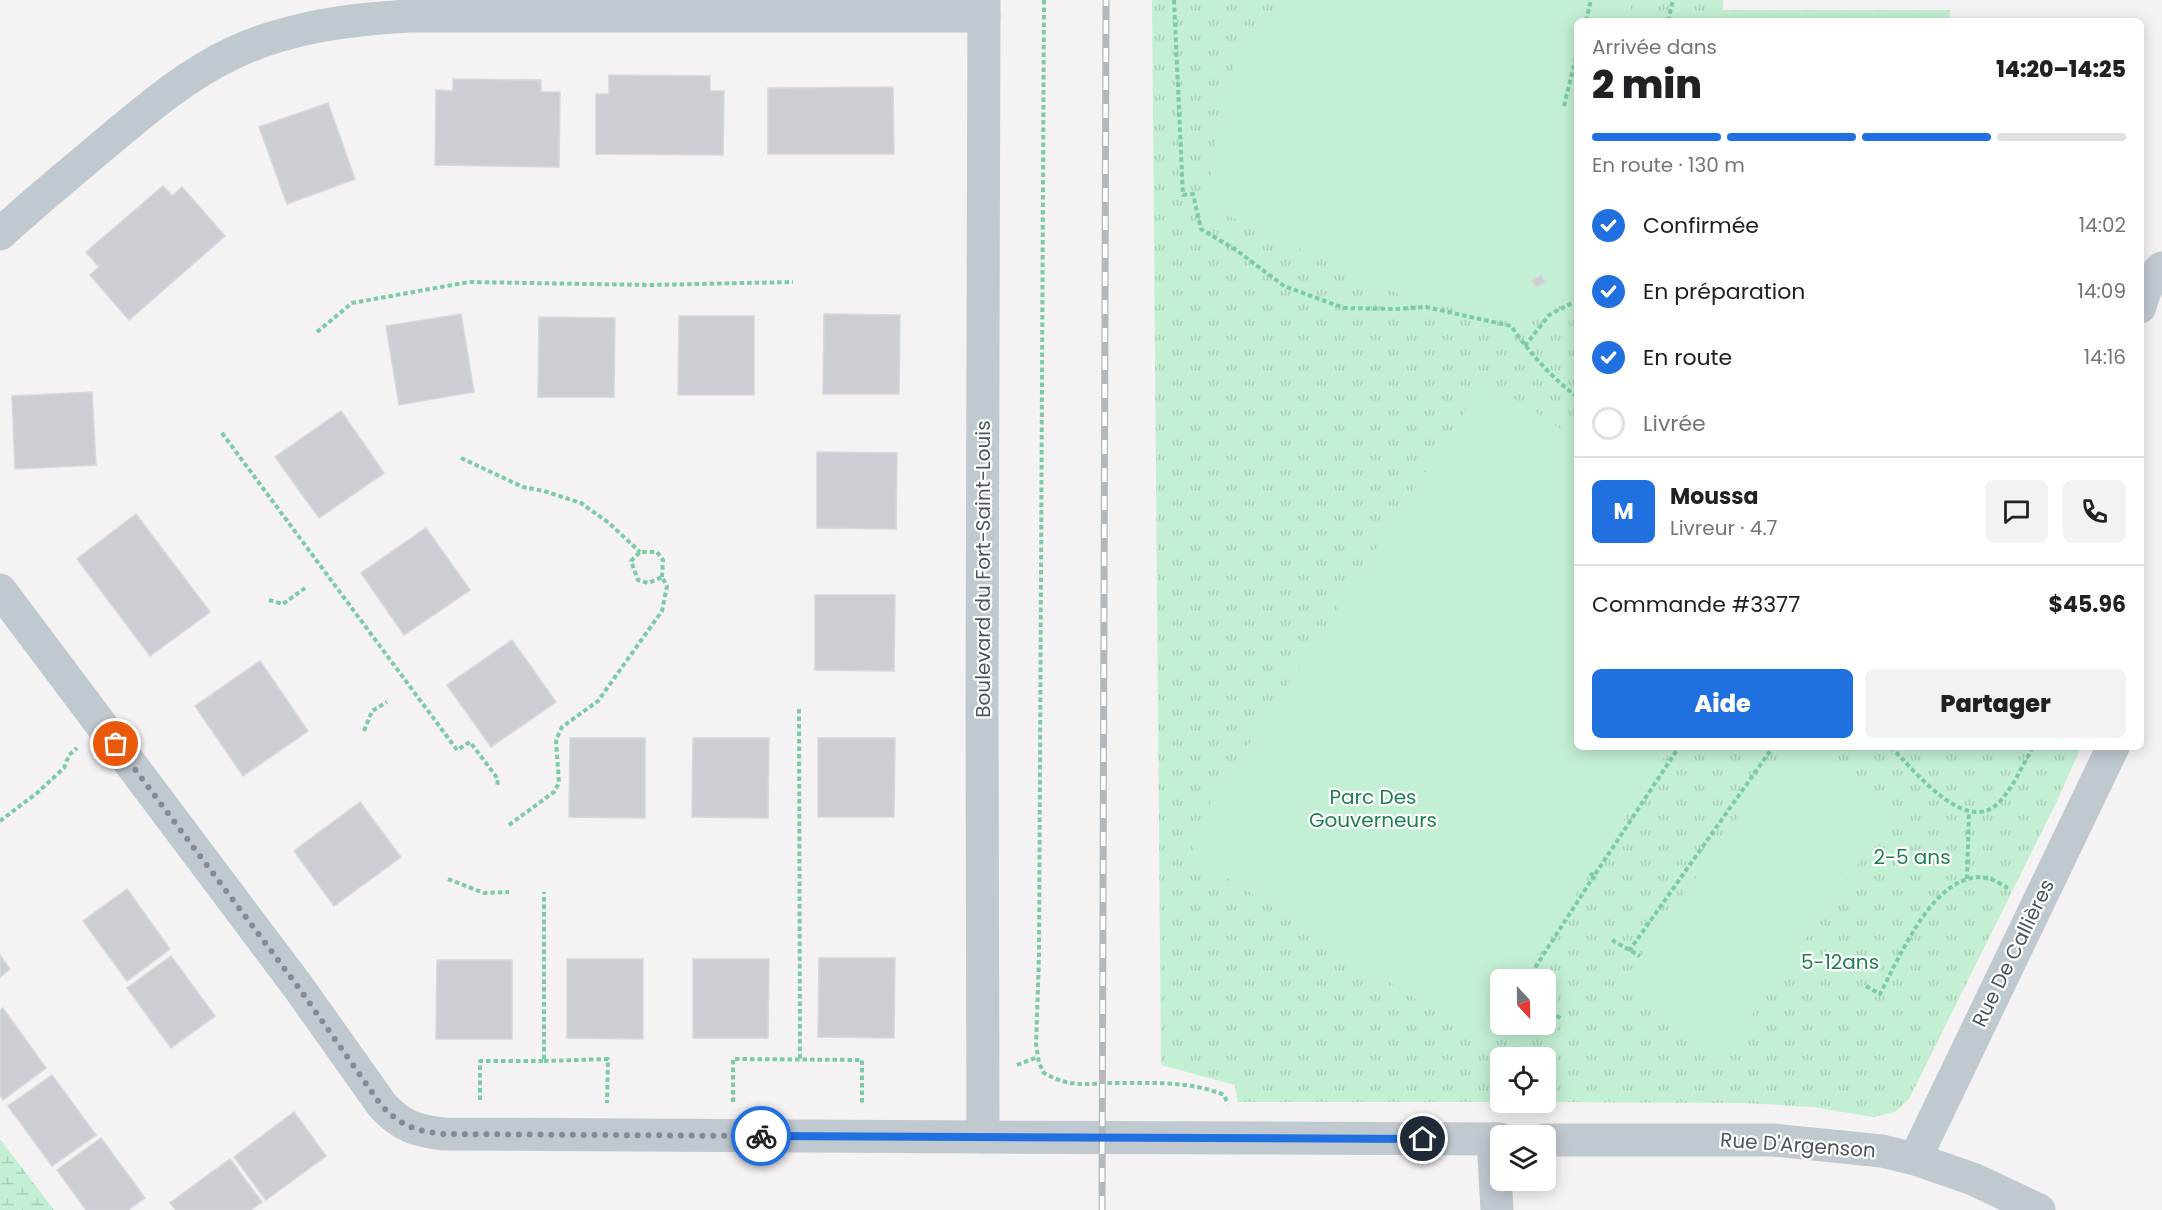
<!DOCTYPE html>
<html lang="fr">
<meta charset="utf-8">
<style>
body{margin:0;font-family:Poppins,sans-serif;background:#f2f2f2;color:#202124;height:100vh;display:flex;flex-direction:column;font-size:22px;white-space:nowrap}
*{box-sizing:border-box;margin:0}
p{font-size:20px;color:#757577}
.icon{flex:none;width:33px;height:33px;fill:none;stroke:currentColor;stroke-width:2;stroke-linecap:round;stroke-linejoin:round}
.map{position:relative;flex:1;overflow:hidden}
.details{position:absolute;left:1574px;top:18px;width:570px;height:732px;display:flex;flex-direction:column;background:#fff;border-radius:9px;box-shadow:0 3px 15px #0003}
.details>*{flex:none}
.needle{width:39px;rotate:158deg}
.controls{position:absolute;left:1490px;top:969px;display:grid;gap:12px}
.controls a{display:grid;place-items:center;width:66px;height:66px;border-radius:9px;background:#fff;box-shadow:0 3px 15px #0003;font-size:30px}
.pin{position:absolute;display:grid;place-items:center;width:51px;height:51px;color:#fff;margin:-26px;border:3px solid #fff;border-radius:50%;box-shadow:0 2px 6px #0007}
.courier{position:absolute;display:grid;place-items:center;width:60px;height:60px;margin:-30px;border:4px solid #2070e0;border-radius:50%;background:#fff;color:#222;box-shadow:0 2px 8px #0007}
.head em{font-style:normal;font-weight:800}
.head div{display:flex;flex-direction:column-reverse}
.head{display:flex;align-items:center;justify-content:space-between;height:102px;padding:0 18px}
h1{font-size:39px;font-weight:800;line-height:45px}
.bar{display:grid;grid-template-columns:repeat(4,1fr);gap:9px 6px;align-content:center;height:72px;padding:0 18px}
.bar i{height:8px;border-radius:4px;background:#e0e0e0}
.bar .current{background:#2070e0}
.bar p{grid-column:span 4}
.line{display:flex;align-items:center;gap:15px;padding:0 18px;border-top:2px solid #e0e0e0}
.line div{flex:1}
.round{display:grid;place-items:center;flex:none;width:63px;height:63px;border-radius:9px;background:#f2f2f2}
ol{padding:0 18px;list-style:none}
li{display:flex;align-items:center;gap:18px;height:66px}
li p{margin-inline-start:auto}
li .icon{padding:6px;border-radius:50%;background:#2070e0;color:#fff;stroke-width:4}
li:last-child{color:#757577}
li i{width:33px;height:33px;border:3px solid #e0e0e0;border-radius:50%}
.cta{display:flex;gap:12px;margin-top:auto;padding:12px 18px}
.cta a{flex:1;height:69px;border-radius:9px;background:#2070e0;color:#fff;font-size:24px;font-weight:800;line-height:69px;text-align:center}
.cta a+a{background:#f2f2f2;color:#202124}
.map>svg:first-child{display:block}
.wetland{fill:url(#wetland-marsh)}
.park{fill:url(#park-tufts);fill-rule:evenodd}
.pitch{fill:#c3efd4}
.building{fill:#ccced4;stroke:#d6d8dc;stroke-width:1.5}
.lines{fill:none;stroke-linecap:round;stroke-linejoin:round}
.path{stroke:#7bcca6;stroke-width:4;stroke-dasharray:4.5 3;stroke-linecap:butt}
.minor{stroke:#c0c8d0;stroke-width:33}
.tertiary{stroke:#c0c8d0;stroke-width:33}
.rail-casing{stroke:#b4b7bb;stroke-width:7}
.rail{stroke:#fff;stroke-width:4.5;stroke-dasharray:14;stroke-linecap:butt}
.done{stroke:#868b92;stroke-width:6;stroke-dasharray:0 10.8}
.route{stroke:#2070e0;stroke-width:8}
.labels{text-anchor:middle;stroke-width:4.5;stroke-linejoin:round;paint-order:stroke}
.street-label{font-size:20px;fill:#4a545f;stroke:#fff}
.park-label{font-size:20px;fill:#1b7f4f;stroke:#fff}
</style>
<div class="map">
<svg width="2162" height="1210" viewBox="0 0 2162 1210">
<defs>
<pattern id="wetland-marsh" width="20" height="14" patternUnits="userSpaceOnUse" patternTransform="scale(1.5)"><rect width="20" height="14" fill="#c3efd4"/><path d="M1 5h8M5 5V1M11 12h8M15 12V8" fill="none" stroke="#a9cfb8"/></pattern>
<pattern id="park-tufts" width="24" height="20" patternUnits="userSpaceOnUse" patternTransform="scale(1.5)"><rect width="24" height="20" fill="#c3efd4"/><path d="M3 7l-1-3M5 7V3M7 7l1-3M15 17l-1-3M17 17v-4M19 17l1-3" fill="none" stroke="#a9cfb8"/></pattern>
</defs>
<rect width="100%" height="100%" fill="#f4f2f2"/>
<path class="wetland" d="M 0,1139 L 54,1210 L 0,1210 Z"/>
<path class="park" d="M 1152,0 L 1723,0 L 1723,10 L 1950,10 L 1949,21 L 1576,21 L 1576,747 L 2081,747 L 2057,801 L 1909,1099 L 1895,1112 L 1873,1117 L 1813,1107 L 1744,1103 L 1545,1102 L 1545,1058 L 1500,1058 L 1500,1102 L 1238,1102 L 1235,1085 L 1161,1065 ZM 1500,980 L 1545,980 L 1545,1024 L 1500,1024 Z"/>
<g class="pitch">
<path d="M 1287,0 L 1632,0 L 1629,21 L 1576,21 L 1576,297 L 1525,325 L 1403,296 L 1207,206 L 1223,94 L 1231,72 L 1256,35 Z"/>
<path d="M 1485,380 L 1576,439 L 1576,747 L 1671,747 L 1521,979 L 1500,980 L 1500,1012 L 1481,1041 L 1196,858 L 1192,832 Z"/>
<path d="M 1787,747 L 1803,747 L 1895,812 L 1725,1053 L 1624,980 Z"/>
</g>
<g class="building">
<path d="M 609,75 L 710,76 L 710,91 L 724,91 L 723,155 L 596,154 L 596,94 L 609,94 Z"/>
<path d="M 453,79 L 541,80 L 541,92 L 560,92 L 559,167 L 435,165 L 436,90 L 453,91 Z"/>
<path d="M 893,87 L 894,154 L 768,154 L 768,88 Z"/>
<path d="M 328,103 L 355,179 L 287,204 L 259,127 Z"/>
<path d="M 163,186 L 172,196 L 182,187 L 225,236 L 129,320 L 90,275 L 99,267 L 86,252 Z"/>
<path d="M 1541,275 L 1545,282 L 1536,287 L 1532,281 Z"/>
<path d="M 461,314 L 474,392 L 399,405 L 386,326 Z"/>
<path d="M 824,314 L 900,315 L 899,394 L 823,394 Z"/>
<path d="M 679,316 L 754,316 L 754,395 L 678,395 Z"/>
<path d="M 539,317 L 615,318 L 614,397 L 538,397 Z"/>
<path d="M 92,392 L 96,465 L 15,469 L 12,396 Z"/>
<path d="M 341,411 L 384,473 L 319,518 L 275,457 Z"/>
<path d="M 817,452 L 897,453 L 896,529 L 817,528 Z"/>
<path d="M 136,514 L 210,612 L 150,656 L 77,559 Z"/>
<path d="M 426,528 L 470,590 L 404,635 L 361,573 Z"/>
<path d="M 815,595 L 895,595 L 894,671 L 815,670 Z"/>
<path d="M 512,640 L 556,702 L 491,747 L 447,685 Z"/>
<path d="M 260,661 L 308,731 L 243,776 L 195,706 Z"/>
<path d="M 570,738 L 645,738 L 645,818 L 569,817 Z"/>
<path d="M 693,738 L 769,738 L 768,818 L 692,817 Z"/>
<path d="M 818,738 L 895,738 L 894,817 L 818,817 Z"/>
<path d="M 360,802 L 401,857 L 334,906 L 294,851 Z"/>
<path d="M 127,889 L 170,949 L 127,981 L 83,921 Z"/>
<path d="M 0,955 L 10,969 L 0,977 Z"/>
<path d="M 171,956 L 215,1016 L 171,1048 L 127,988 Z"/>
<path d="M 819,958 L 895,958 L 894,1038 L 818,1037 Z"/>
<path d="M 567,959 L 643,959 L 643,1039 L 567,1038 Z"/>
<path d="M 693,959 L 769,959 L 768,1038 L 693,1038 Z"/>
<path d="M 437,960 L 512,960 L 512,1039 L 436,1039 Z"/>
<path d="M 3,1008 L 46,1068 L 3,1100 L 0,1095 L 0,1010 Z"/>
<path d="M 52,1075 L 96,1135 L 52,1166 L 8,1106 Z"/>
<path d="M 294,1112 L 326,1156 L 266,1200 L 234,1157 Z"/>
<path d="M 101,1138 L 145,1198 L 128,1210 L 86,1210 L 57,1170 Z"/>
<path d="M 230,1159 L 262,1202 L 251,1210 L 176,1210 L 170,1203 Z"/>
</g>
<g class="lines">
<g class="path">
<path d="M 1044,0 L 1039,957 L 1036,1044 L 1039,1063 L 1044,1073 C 1073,1089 1086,1083 1117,1083 C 1152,1083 1191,1081 1224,1095 L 1228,1104"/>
<path d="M 1174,0 L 1183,195 L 1193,194 L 1201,229 L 1236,250 L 1284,286 L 1344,308 L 1395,309 L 1426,307 L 1511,326 C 1529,352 1551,377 1576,396"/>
<path d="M 1586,21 L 1591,0"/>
<path d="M 1668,21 L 1673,0"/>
<path d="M 1564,106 L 1576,57"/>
<path d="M 317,332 L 352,303 L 469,282 L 650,285 L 793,282"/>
<path d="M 1525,346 L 1549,315 L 1576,301"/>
<path d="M 222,433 L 457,750 L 470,742 L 498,779 L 497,787"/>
<path d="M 461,458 L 523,487 L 544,491 L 581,503 L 609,523 L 640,552"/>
<path d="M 269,600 L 283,604 L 305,588"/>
<path d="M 799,709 L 800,1060"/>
<path d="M 364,731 L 372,711 L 387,702"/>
<path d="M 1891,747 C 1914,770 1969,841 2002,799 C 2015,784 2023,764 2033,747"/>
<path d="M 0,821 L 37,793 L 64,768 L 69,755 L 77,748"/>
<path d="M 509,825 L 554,792 L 559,783 L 556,740 L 562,727 L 598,701 L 662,611 L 667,586 L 662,577 L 648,583 L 638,580 L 631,561 L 640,552 L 657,552 L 663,560 L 662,577"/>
<path d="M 1590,873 L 1594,876 L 1679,747"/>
<path d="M 448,879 L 484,893 L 509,892"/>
<path d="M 1967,879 L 1969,812"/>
<path d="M 1612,940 L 1640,956"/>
<path d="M 1629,951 L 1773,747"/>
<path d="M 1527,980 L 1594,876"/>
<path d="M 1866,986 L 1880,994 C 1900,957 1935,869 1987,878 C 1994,879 2002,885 2008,888"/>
<path d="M 1545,1006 L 1561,1019"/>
<path d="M 544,1061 L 608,1059 L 607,1103"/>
<path d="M 1017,1065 L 1038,1057"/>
<path d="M 480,1100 L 480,1061 L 544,1061 L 544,892"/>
<path d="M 733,1102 L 733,1059 L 862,1060 L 862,1103"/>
</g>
<g class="minor">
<path d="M 0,234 C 33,204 67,176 100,148 C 142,113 184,76 233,53 C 289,27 350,19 410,16 L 984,16"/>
<path d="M 2140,307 C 2144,290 2150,279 2162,268"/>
<path d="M 0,590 L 299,988 L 382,1105 C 401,1126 416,1131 444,1134 L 983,1137"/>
<path d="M 1493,1139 L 1497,1210"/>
<path d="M 1915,1159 L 2113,747"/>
</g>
<g class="tertiary">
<path d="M 984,0 L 982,709 L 983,1137 L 1500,1139"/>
<path d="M 1545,1140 L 1773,1140 L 1882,1151 L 1915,1159 L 1973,1179 L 2039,1210"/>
</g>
<g class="rail-casing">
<path id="rail" d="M 1102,1210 L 1106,0"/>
</g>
<use href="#rail" class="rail"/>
</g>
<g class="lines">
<path class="done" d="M 116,744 L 299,988 L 381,1105 C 401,1126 416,1131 444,1134 L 761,1136"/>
<path class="route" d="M 761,1136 L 1423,1139"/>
</g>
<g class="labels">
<g class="street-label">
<text transform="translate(983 569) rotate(-90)" y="7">Boulevard du Fort-Saint-Louis</text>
<text transform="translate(2013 953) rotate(-64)" y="7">Rue De Callières</text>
<text transform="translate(1798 1145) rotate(4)" y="7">Rue D'Argenson</text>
</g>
<g class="park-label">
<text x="1373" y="804">Parc Des<tspan x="1373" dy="23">Gouverneurs</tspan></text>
<text x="1912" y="864">2-5 ans</text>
<text x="1840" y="969">5-12ans</text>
</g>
</g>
</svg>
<div class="controls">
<a><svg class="needle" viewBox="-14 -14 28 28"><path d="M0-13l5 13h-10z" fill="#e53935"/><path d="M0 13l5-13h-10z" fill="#757577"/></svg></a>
<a><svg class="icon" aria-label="locate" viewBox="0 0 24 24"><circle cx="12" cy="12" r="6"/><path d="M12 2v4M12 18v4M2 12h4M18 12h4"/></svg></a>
<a><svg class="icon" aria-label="layers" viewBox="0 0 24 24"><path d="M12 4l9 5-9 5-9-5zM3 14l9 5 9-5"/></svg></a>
</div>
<div class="pin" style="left:116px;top:744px;background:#ea580c"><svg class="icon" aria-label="bag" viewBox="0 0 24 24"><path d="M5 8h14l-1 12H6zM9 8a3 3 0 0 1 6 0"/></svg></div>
<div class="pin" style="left:1423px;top:1139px;background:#1f2937"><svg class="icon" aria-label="home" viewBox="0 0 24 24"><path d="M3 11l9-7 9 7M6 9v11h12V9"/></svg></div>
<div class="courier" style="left:761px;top:1136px"><svg class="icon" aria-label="bike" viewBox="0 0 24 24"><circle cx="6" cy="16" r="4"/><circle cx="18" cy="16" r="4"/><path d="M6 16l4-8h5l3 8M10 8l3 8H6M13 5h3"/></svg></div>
<section class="details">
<div class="head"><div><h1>2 min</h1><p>Arrivée dans</p></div><em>14:20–14:25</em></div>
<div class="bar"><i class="current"></i><i class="current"></i><i class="current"></i><i></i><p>En route · 130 m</p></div>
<ol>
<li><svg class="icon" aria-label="check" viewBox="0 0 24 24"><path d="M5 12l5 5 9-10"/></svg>Confirmée<p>14:02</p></li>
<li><svg class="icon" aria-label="check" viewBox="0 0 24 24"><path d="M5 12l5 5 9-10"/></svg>En préparation<p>14:09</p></li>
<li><svg class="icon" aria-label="check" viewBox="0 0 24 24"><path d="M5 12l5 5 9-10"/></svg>En route<p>14:16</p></li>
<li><i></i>Livrée</li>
</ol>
<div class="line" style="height:108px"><b class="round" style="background:#2070e0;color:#fff">M</b><div><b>Moussa</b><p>Livreur · 4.7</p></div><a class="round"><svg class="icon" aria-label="chat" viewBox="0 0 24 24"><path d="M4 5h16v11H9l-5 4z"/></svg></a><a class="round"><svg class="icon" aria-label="phone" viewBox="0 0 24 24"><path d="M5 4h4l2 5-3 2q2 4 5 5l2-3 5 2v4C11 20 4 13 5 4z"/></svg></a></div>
<div class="line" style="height:78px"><div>Commande #3377</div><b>$45.96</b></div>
<div class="cta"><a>Aide</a><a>Partager</a></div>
</section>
</div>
